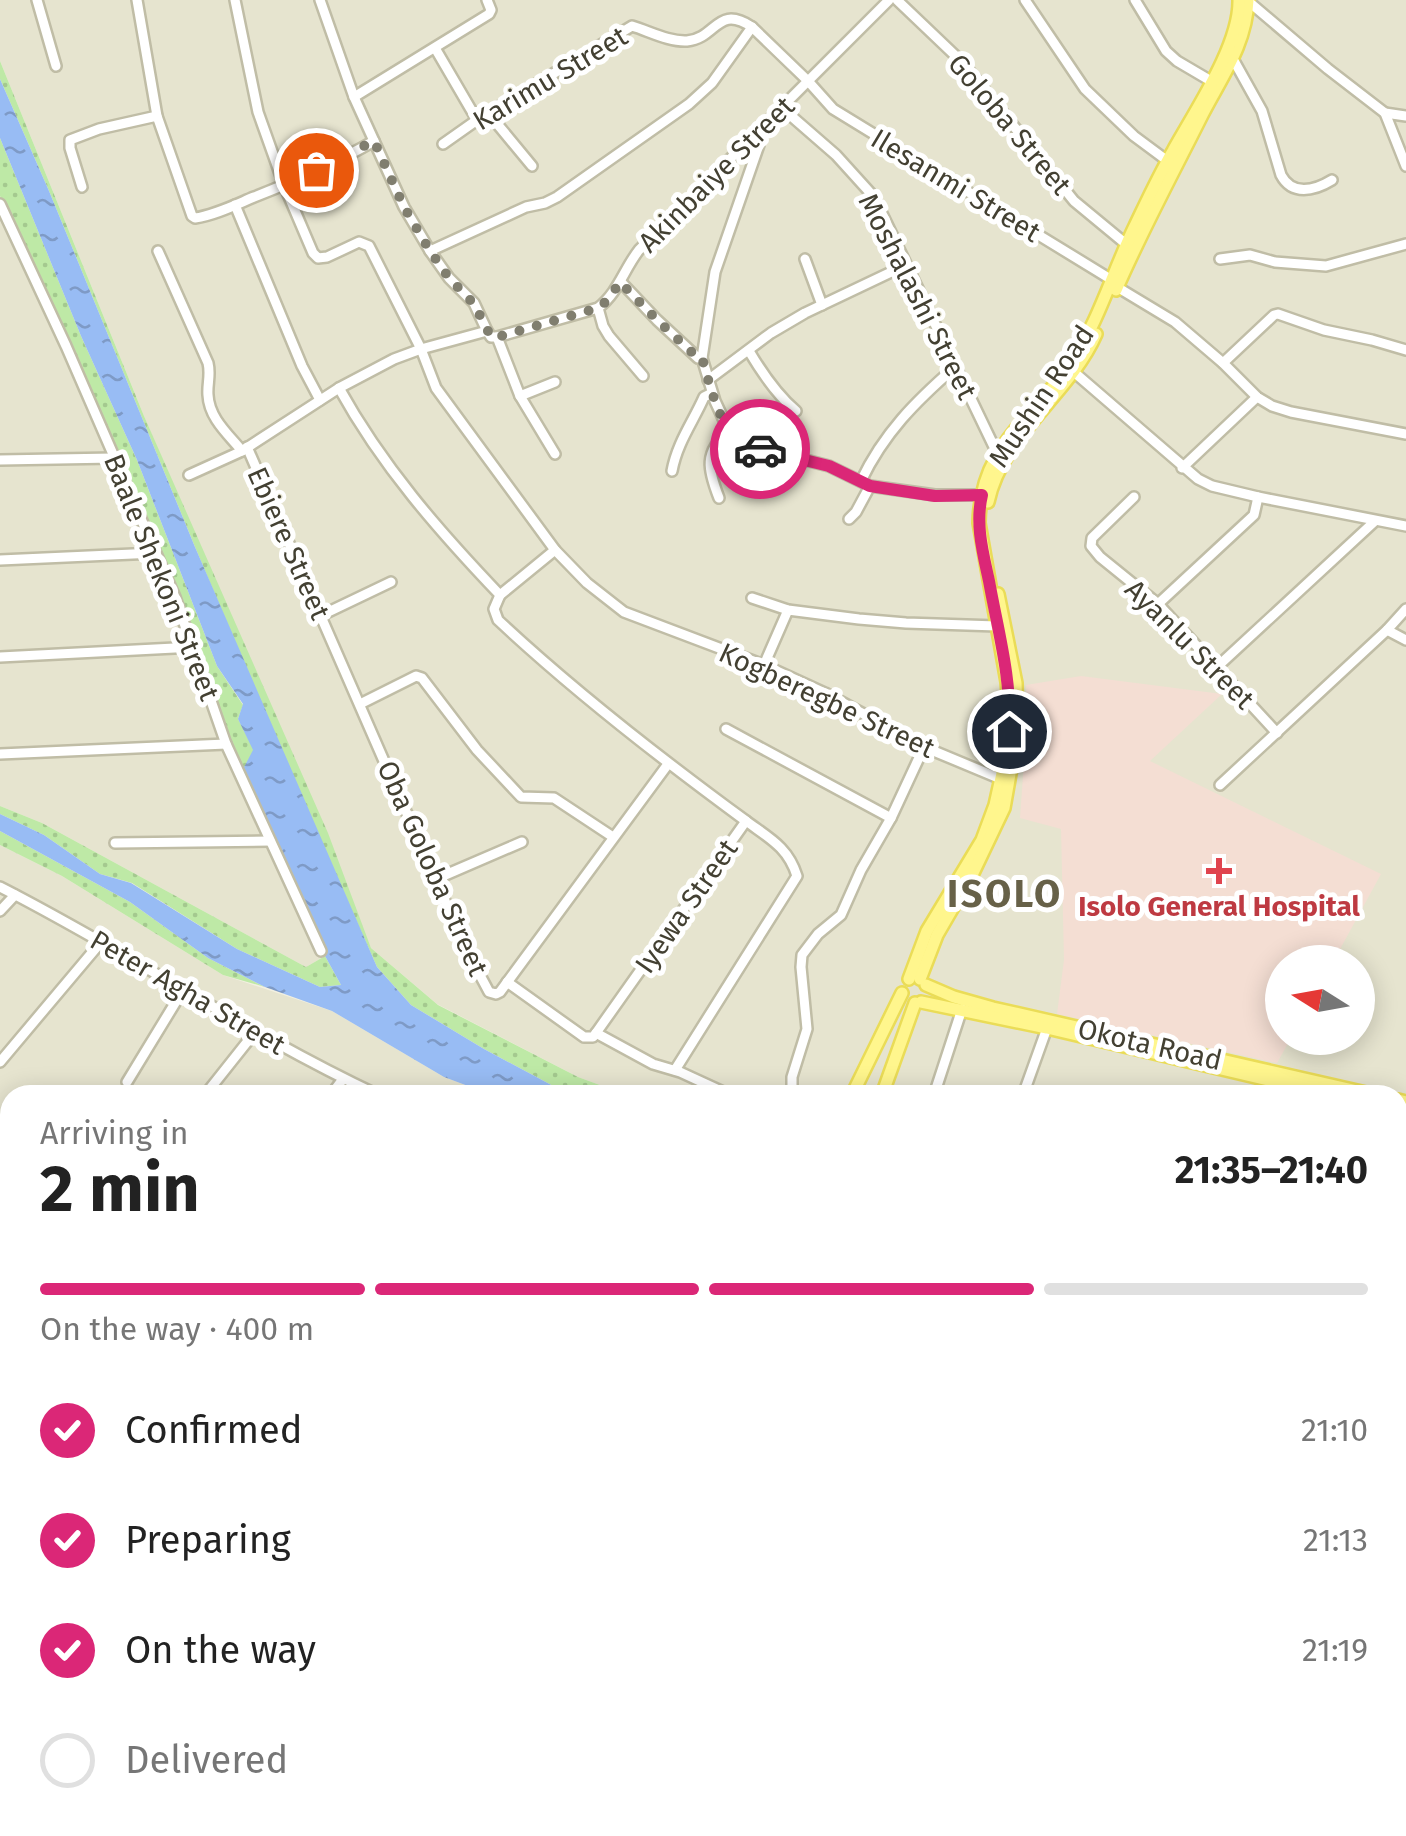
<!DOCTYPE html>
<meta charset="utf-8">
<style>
body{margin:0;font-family:"Fira Sans",sans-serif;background:#f2f2f2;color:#222;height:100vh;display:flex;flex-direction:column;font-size:38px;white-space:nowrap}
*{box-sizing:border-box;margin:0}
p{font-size:32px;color:#767676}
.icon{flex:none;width:55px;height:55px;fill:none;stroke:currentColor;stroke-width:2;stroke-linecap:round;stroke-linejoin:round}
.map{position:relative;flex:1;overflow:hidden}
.side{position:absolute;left:0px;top:1085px;width:1408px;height:752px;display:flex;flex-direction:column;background:#fff;border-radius:30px 30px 0 0;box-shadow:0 5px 25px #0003}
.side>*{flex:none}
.needle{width:65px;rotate:281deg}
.fabs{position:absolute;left:1265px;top:945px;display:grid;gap:20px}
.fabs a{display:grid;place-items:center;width:110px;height:110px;border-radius:50%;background:#fff;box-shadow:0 5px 25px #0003;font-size:50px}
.pin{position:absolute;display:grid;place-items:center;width:85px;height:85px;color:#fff;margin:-42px;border:5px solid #fff;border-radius:50%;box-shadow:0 2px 10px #0007}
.courier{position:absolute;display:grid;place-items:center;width:100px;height:100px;margin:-50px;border:8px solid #db2777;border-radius:50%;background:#fff;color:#222;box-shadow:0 2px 12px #0007}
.headline em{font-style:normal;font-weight:700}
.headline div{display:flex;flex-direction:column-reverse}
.headline{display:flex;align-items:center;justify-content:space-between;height:170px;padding:0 40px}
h1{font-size:65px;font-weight:700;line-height:75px}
.bar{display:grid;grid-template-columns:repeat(4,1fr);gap:15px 10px;align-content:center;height:120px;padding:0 40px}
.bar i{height:12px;border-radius:8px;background:#e0e0e0}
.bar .current{background:#db2777}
.bar p{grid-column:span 4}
ol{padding:0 40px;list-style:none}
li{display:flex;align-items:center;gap:30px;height:110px}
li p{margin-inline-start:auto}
li .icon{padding:10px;border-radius:50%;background:#db2777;color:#fff;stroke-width:4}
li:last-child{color:#767676}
li i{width:55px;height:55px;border:5px solid #e0e0e0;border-radius:50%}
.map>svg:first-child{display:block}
.residential{fill:#e6e4cf;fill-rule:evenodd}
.medical{fill:#f4ded3}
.grass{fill:url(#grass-dots)}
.water{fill:url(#water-ripples)}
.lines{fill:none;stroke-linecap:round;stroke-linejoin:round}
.minor-casing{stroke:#c0bda6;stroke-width:14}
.major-casing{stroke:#eadc57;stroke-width:16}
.minor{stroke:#fff;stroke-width:9}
.major{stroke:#fff68d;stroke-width:11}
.done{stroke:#807e6f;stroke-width:10;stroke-dasharray:0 18}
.route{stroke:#db2777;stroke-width:12}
.health-dot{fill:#e0444e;stroke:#fff;stroke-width:4}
.labels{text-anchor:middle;stroke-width:10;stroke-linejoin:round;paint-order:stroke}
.street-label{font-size:28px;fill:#434032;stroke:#fff}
.health-label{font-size:28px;font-weight:bold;fill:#be3a42;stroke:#fff}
.district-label{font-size:38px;font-weight:bold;letter-spacing:2.5px;fill:#676148;stroke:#fff}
</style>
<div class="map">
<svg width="1406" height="1836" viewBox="0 0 1406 1836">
<defs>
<pattern id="grass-dots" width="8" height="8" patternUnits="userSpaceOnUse" patternTransform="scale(2.5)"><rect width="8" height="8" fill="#bee9a6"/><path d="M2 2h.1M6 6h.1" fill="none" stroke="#a4c98f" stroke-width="1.8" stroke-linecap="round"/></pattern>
<pattern id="water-ripples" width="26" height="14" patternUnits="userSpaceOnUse" patternTransform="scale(2.5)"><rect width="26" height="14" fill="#98bcf4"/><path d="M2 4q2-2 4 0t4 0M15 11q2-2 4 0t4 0" fill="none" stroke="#7e9ac6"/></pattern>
</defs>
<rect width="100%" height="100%" fill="#f2f0e1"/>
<g class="residential">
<path d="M 0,0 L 1406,0 L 1406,1791 L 1398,1773 L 1398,1095 L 627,1095 L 578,1077 L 437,1004 L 371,948 L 144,416 L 0,61 ZM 1282,962 L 1358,962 L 1358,1038 L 1282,1038 Z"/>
<path d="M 0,196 L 116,461 L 241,775 L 314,925 L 325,956 L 306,967 L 42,823 L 0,806 Z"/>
<path d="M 0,845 L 62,876 L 223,975 L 332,1011 L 444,1077 L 492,1095 L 10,1095 L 10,1828 L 1377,1828 L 1383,1836 L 0,1836 Z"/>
</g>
<path class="medical" d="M 1081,676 L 1222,694 L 1150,761 L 1381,874 L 1333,962 L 1282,962 L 1282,1038 L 1291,1038 L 1277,1063 L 1057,1014 L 1064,960 L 1061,829 L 1020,818 L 1027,719 L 1026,685 Z"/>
<g class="grass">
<path d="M 0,61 L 144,416 L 328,833 L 371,948 L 438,1005 L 578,1077 L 627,1095 L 570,1095 L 484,1049 L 411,1005 L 377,967 L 286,762 L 195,547 L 49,191 L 0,79 Z"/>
<path d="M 0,138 L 81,336 L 137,460 L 217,666 L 243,705 L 238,719 L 254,750 L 240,775 L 217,721 L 116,461 L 0,196 Z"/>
<path d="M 0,806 L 42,823 L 306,967 L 325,956 L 341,985 L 320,987 L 237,949 L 132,883 L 100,874 L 44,835 L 0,814 Z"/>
<path d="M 0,831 L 130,902 L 208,958 L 265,987 L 223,975 L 62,876 L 0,845 Z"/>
</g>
<path class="water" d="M 0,79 L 49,191 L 195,547 L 377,967 L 411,1005 L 484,1049 L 570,1095 L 492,1095 L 444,1077 L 332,1011 L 265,987 L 208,958 L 130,902 L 0,831 L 0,814 L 44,835 L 100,874 L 131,883 L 237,949 L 320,987 L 341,985 L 325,956 L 314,925 L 240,775 L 253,750 L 238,719 L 243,704 L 217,666 L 137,460 L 81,336 L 0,138 Z"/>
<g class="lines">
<g class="minor-casing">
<g id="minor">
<path d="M 37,0 L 56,66"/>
<path d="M 137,0 L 157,116 L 192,216 L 195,218 C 215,215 235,205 254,197 C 295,181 336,163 374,141"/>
<path d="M 235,0 L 258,112 L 284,185 L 313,253 L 318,258 L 327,257 L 359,242 L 369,246 L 421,349 L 436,388 L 555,550 L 587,583 L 624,612 L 764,665 L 825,693 L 924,747 L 1001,779"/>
<path d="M 320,0 L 354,97 L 404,207 L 430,251 L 449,278 L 474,303 L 487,331"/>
<path d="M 897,0 L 962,62 L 1074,201 L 1126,244"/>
<path d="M 1025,0 L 1085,89 L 1134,136 L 1169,162"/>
<path d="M 1135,0 L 1166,51 L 1177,61 L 1211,81"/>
<path d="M 1248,1 L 1328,69 L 1385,113 L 1406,166"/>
<path d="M 435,48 L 477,120"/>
<path d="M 1233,59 L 1262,111 L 1281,175 C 1292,196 1314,191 1332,180"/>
<path d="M 354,97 L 489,14 L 491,10 L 487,0"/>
<path d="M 782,108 L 836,155 L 874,197 L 997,453"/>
<path d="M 1385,113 L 1406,116"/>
<path d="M 489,114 L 532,166"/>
<path d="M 443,144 L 477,120 L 632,26 C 649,31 669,42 687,41 C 717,38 717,4 752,27 L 808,81 L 833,109 L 1112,280"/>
<path d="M 82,187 L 70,148 L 70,140 L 99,129 L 157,116"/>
<path d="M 0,204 L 66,346 L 175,597 L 226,744 L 321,951"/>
<path d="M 235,205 L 302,366 L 320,400"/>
<path d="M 158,251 L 208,363 C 211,375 207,384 208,395 C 209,418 228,434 242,451"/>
<path d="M 430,251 L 526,207 L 545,203 L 557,197 L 689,104 L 712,83 L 752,27"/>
<path d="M 805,259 L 822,305"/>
<path d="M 1220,259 L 1250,255 L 1275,262 L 1326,266 L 1406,244"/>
<path d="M 621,282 L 657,320 L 698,358 L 702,358 L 715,401 L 728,429 L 742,444 L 829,466 L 870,486 L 935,495 L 981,495"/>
<path d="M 1117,287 L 1175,322 L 1223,363 L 1257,397 L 1272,406 L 1291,412 L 1406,434"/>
<path d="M 598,308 L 603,326 L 609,336 L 643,376"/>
<path d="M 497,337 L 520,396 L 555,454"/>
<path d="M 749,351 C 762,373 776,394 796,411"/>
<path d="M 702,358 L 715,272 L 759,145 L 759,138 L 755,133"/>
<path d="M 1223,363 L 1274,315 L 1278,314 L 1324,330 L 1372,340 L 1406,350"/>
<path d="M 1075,373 L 1198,479 L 1212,486 L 1258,497 L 1406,526"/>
<path d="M 708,380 L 771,333 L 805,313 L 906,265"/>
<path d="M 339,388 C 382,466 439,531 500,595 L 494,609 L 498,620 C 576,693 660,758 746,821 L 596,1033 L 653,1064 L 680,1072 L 730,1095"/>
<path d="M 520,396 L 555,382"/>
<path d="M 247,447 L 466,949 L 489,992 L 496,994 L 500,992 L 668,764"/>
<path d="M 0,460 L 114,458"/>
<path d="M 1182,468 L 1257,397"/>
<path d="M 672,471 C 677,443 693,422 704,397 L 712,393"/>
<path d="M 189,475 L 242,451 L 339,388 L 394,359 L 421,349 L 487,331 L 491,337 L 497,337 L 598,308 C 618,293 624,269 639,250 L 889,0"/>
<path d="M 861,481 C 884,433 915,402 955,367"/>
<path d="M 1134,497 L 1092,538 L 1091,546 L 1100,557 L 1158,604 L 1277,733"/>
<path d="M 719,498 C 708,470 703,451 730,431"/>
<path d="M 849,519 L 856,512 L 870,486"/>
<path d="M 0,560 L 155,553"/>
<path d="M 500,595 L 555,550"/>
<path d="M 752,598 L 788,610 L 859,619 L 906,623 L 997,626"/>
<path d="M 1158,604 L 1254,515 L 1258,497"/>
<path d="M 322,615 L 391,582"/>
<path d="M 1387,630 L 1406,640"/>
<path d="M 0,657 L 194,647"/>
<path d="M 764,665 L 788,610"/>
<path d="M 1217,667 L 1375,521"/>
<path d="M 360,704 L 416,676 L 422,678 L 477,750 L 521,797 L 554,798 L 613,837"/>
<path d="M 726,729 L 891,818"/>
<path d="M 0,754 L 226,744"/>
<path d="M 1220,785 L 1387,630 L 1406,609"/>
<path d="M 115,843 L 270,841"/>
<path d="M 436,879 L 522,842"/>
<path d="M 0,887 C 128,952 248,1034 378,1095"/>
<path d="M 0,911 L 15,895"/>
<path d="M 507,982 L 584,1037 L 593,1037 L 596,1033"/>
<path d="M 0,1062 L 101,942"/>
<path d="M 675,1070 L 797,876 C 788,847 769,838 746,821"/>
<path d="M 127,1082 L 183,990"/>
<path d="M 50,1093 L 51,1095"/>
<path d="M 205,1095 L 255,1032"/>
<path d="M 331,1095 L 343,1079"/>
<path d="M 792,1095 L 792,1077 L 807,1029 L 801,967 L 802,955 L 818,934 L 841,915 L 861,870 L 891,818 L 924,747"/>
<path d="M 934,1095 L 962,1009"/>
<path d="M 1023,1095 L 1047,1028"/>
<path d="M 0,1128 L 10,1138"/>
<path d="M 0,1213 L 10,1202"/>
<path d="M 1398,1234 L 1406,1235"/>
<path d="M 1398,1339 L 1406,1340"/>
<path d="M 0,1360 L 10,1349"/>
<path d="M 0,1394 L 10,1404"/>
<path d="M 1398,1509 L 1406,1525"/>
<path d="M 0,1539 L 10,1549"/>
<path d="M 0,1598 L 10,1591"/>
<path d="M 0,1623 L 10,1634"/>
<path d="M 1398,1653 L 1406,1649"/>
<path d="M 1398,1663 L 1406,1677"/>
<path d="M 0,1726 L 10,1737"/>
<path d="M 0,1801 L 10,1811"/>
<path d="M 29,1828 L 39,1836"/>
<path d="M 111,1828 L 121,1836"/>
<path d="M 278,1828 L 285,1836"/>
<path d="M 612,1828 L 612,1836"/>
<path d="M 909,1828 L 913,1836"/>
<path d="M 1202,1828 L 1206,1836"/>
<path d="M 1318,1828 L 1322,1836"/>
<path d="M 0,1831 L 10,1816"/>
<path d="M 234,1836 L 244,1828"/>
<path d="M 404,1836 L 412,1828"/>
<path d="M 515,1836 L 515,1828"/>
<path d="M 959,1836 L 979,1828"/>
</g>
</g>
<g class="major-casing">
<g id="major">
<path d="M 1116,290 C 1142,230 1173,173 1202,115 C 1222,76 1246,45 1248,0"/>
<path d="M 988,502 C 1002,435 1069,395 1096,334"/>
<path d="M 998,594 L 1016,683 L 1017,719"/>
<path d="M 909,979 L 927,931 L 982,840 L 995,805 L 1007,751 L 1010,716 L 1007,682 L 979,523 C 980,446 1032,420 1071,363 C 1099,321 1113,271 1135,226 C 1147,201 1159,175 1173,151 C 1195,111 1240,45 1239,0"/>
<path d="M 920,979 L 937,935 L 973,873 L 1004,808 L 1013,757"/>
<path d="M 926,985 L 954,997 L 993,1008 L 1375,1095"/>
<path d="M 921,1002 L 1047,1028 L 1332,1095"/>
<path d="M 852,1095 L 902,993"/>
<path d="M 882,1095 L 915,1003"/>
<path d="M 1398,1100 L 1406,1102"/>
<path d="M 1398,1110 L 1406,1112"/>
<path d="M 717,1828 L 721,1836"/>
<path d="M 734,1828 L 738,1836"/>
</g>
</g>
<use href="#minor" class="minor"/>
<use href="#major" class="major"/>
</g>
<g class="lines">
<path class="done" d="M 316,170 L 374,141 L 404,207 L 430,251 L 449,278 L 474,304 L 491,337 L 498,337 L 598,308 L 608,300 L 620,282 L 657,320 L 698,358 L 702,358 C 709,382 721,434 744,445 C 747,447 757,449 760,449"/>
<path class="route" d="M 760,449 L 829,466 L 870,486 L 935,496 L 982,495 C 975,524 983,553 989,581 C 998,631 1012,680 1009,731"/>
</g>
<path class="health-dot" d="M1214 856h10v10h10v10h-10v10h-10v-10h-10v-10h10z"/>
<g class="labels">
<g class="street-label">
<text transform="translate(550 78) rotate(-31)" y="10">Karimu Street</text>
<text transform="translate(1010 124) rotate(50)" y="10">Goloba Street</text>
<text transform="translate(716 174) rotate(-45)" y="10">Akinbaiye Street</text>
<text transform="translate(956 185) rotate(31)" y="10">Ilesanmi Street</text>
<text transform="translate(918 296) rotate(63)" y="10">Moshalashi Street</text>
<text transform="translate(1041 396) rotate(-56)" y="10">Mushin Road</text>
<text transform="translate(289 543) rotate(66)" y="10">Ebiere Street</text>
<text transform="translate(162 577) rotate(68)" y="10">Baale Shekoni Street</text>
<text transform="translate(1190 644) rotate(45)" y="10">Ayanlu Street</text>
<text transform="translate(827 700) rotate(25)" y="10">Kogberegbe Street</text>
<text transform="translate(433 868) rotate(66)" y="10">Oba Goloba Street</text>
<text transform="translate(686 906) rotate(-55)" y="10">Iyewa Street</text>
<text transform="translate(188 992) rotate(30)" y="10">Peter Agha Street</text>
<text transform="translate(1150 1044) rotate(13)" y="10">Okota Road</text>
</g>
<g class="health-label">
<text x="1219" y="916">Isolo General Hospital</text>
</g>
<g class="district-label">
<text x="1005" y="907">ISOLO</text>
</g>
</g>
</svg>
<div class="fabs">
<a><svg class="needle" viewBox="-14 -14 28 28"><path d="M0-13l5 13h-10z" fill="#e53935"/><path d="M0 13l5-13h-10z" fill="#767676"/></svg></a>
</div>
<div class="pin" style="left:316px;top:170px;background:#ea580c"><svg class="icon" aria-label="bag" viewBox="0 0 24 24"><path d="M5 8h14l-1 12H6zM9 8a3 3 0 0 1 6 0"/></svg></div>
<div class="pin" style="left:1009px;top:731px;background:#1f2937"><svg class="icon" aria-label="home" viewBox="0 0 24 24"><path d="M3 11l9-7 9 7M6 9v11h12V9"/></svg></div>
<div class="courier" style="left:760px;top:449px"><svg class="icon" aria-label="car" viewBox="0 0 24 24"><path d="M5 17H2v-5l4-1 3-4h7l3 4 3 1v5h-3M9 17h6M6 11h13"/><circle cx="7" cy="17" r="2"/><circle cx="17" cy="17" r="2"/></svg></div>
<section class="side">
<div class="headline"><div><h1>2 min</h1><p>Arriving in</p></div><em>21:35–21:40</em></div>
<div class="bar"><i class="current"></i><i class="current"></i><i class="current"></i><i></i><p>On the way · 400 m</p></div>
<ol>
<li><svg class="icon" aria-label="check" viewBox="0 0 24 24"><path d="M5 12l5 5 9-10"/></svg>Confirmed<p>21:10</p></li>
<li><svg class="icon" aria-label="check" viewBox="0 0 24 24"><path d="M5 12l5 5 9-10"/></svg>Preparing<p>21:13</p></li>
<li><svg class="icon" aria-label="check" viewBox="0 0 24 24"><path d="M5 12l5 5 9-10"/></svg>On the way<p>21:19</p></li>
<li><i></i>Delivered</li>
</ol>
</section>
</div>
